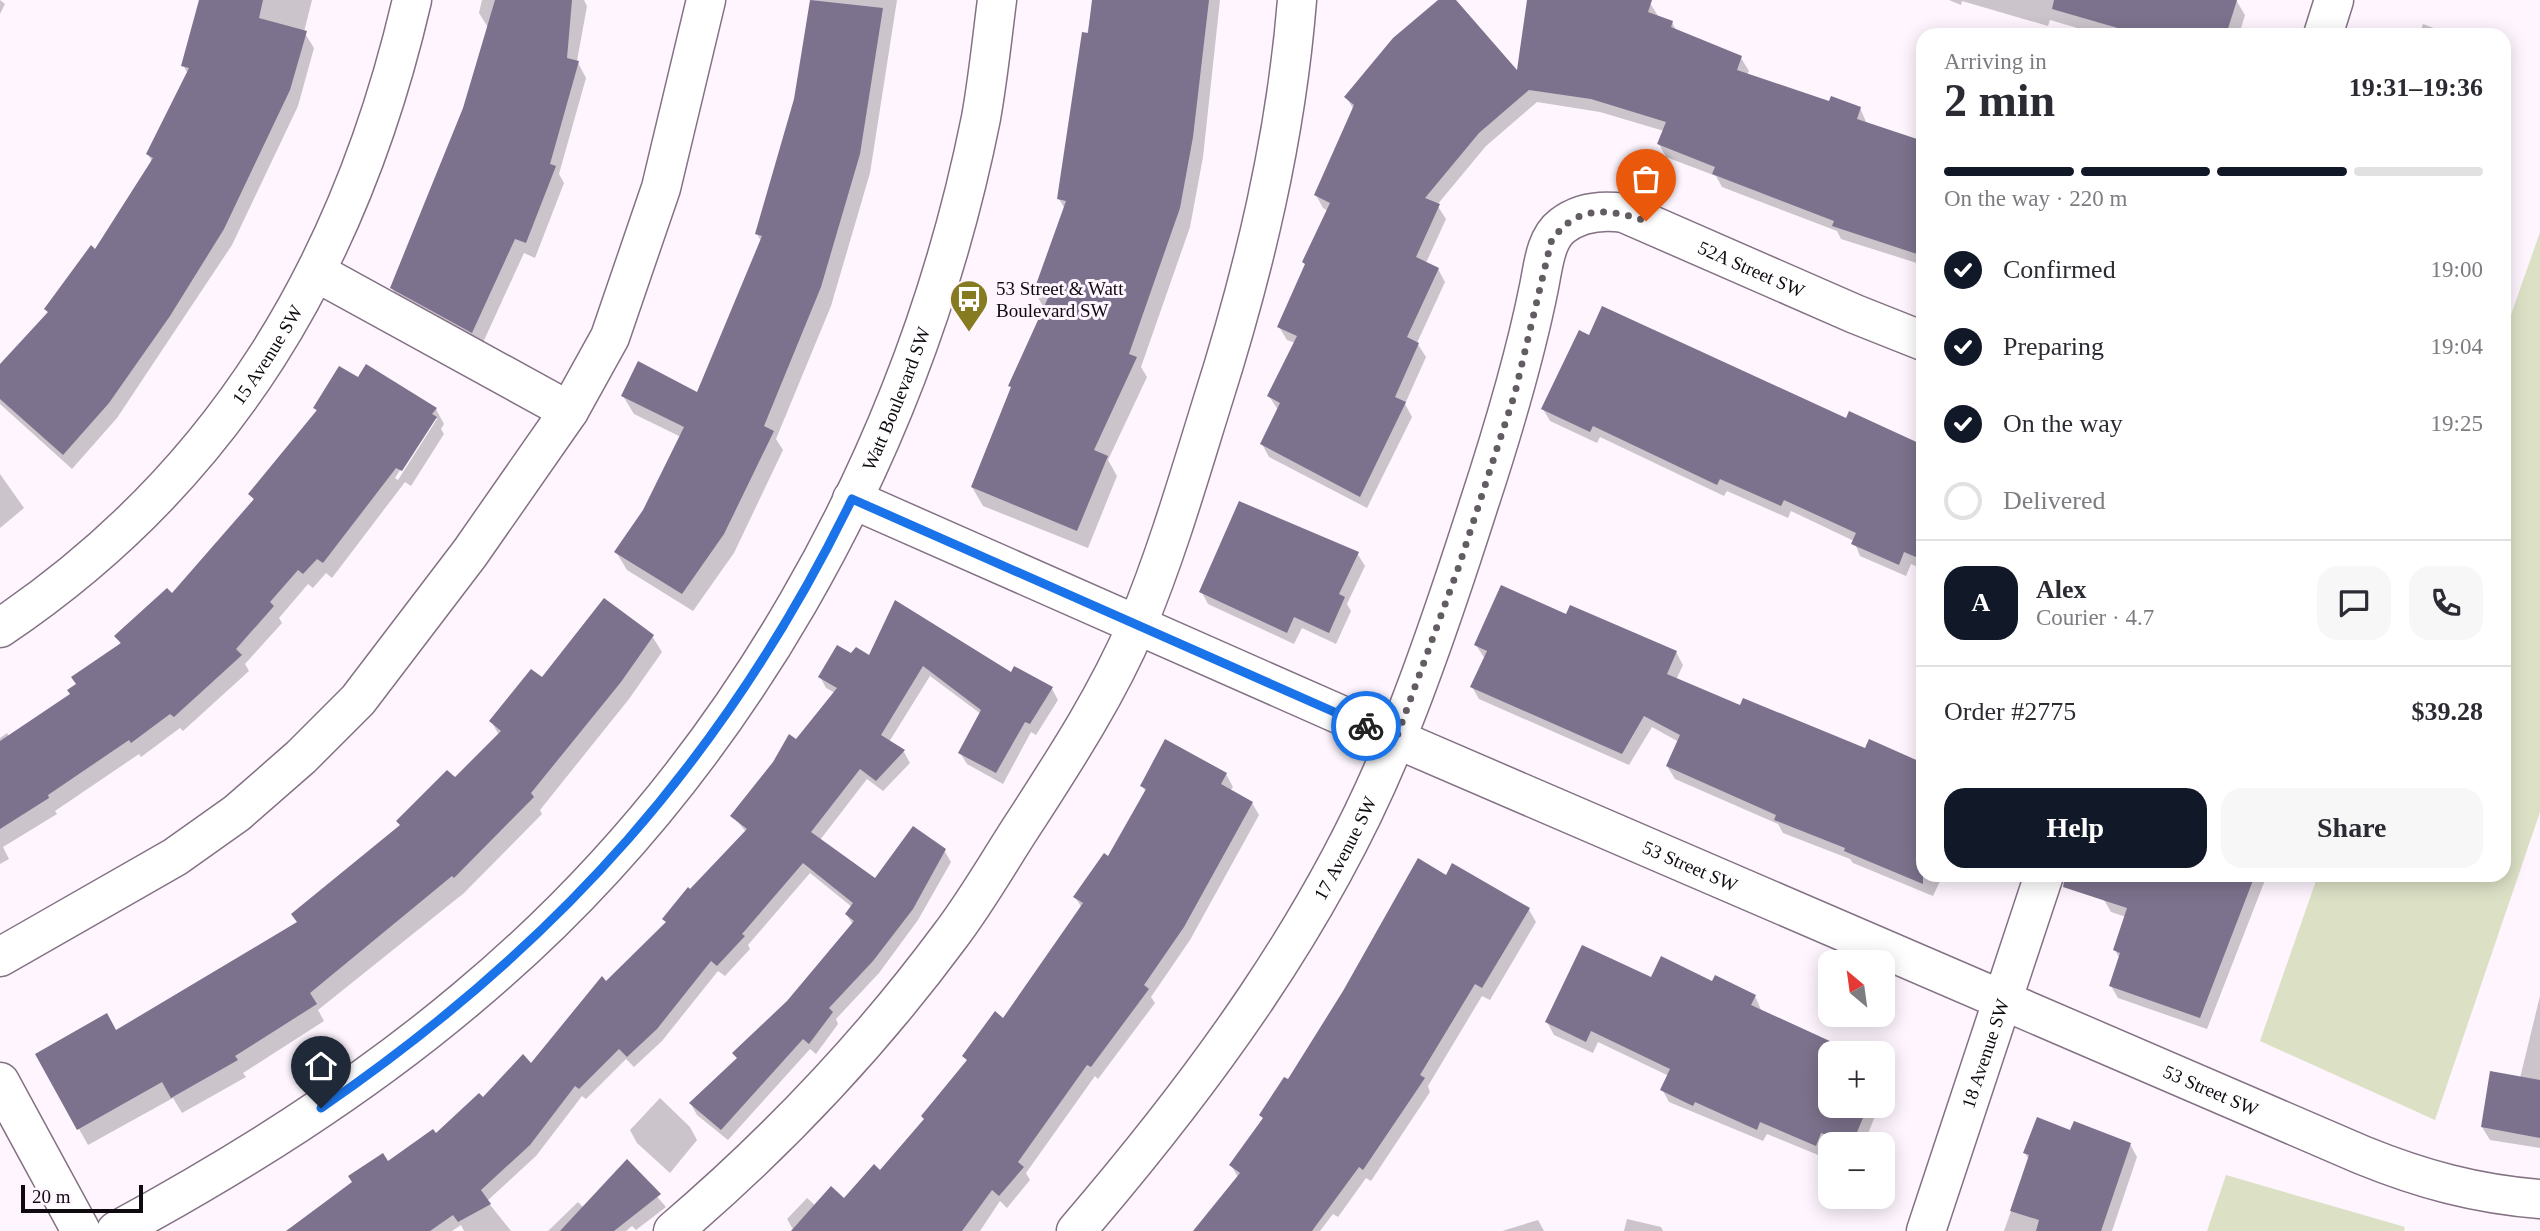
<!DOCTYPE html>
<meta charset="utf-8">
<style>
body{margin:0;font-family:Georgia,serif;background:#f7f7f7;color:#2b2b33;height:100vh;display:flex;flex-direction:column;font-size:26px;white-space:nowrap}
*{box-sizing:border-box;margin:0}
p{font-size:23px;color:#7c7c81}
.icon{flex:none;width:38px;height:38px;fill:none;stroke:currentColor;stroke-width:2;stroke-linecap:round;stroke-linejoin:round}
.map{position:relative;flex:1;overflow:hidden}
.drawer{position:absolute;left:1916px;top:28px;width:595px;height:854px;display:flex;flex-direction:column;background:#fff;border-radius:21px;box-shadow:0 4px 18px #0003}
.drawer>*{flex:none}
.needle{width:46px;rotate:331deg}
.controls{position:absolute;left:1818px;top:950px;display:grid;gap:14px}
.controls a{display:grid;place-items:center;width:77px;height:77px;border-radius:14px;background:#fff;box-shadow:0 4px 18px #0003;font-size:35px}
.scale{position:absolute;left:21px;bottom:18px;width:122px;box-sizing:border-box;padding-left:7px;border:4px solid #0f0910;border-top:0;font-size:19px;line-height:24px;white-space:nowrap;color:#0f0910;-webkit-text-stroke:5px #fef5fe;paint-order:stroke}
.pin{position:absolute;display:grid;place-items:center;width:60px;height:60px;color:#fff;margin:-72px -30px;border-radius:50% 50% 50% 0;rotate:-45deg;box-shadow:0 0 7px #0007}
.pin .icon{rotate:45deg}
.courier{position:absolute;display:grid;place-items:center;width:70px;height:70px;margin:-35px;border:5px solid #1a73e8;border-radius:50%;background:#fff;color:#222;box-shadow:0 2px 9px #0007}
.headline em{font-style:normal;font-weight:800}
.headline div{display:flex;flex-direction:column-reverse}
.headline{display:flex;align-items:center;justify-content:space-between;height:119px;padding:0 28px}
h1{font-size:46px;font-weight:800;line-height:52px}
.bar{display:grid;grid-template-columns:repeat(4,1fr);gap:10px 7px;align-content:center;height:84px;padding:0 28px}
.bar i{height:9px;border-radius:5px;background:#e1e1e2}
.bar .active{background:#111827}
.bar p{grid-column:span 4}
.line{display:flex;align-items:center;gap:18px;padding:0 28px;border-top:2px solid #e1e1e2}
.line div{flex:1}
.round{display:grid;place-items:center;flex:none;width:74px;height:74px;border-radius:21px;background:#f7f7f7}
ol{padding:0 28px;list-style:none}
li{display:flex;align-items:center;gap:21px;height:77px}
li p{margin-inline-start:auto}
li .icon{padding:7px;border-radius:50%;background:#111827;color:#fff;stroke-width:4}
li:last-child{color:#7c7c81}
li i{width:38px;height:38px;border:4px solid #e1e1e2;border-radius:50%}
.primary-button{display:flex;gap:14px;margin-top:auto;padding:14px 28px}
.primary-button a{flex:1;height:80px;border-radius:21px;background:#111827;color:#fff;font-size:28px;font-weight:800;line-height:80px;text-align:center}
.primary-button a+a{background:#f7f7f7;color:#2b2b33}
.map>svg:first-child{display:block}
.green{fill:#dce1c6}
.shadow{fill:#0003;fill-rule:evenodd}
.building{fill:#7c728d}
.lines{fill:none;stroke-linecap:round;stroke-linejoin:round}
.minor-casing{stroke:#837184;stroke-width:41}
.minor{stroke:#fff;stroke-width:38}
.done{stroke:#635c63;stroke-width:7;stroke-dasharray:0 12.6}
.route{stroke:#1a73e8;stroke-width:9}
.labels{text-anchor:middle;stroke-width:6;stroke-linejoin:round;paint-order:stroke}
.street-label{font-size:19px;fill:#0f0910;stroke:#fef5fe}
.poi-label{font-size:19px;fill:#0f0910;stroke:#fef5fe;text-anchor:start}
</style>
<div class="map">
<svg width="2540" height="1231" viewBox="0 0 2540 1231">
<rect width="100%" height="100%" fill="#fef5fe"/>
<g class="green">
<path d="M 2540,232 L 2540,812 L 2435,1120 L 2260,1041 L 2318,875 L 2504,875 L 2504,335 Z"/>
<path d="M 2226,1175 L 2405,1227 L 2404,1231 L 2207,1231 Z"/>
</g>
<g class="shadow">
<path d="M 0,0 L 5,4 L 0,14 Z"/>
<path d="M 201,0 L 312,0 L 304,32 L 314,48 L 298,106 L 232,245 L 117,418 L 72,469 L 0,404 L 0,367 L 48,313 L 46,309 L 96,251 L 152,162 L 148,154 L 188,74 L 183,65 Z"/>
<path d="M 482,0 L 584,0 L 587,6 L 577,61 L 586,78 L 559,174 L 564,183 L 535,258 L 524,253 L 481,347 L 401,303 L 392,288 L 465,109 L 489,29 L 479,13 Z"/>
<path d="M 812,0 L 903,0 L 897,0 L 870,173 L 831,306 L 776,439 L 783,450 L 734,553 L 693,611 L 627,570 L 616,552 L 644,511 L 681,437 L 634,414 L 623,396 L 698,394 L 761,241 L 757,234 L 796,100 Z"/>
<path d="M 1093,0 L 1220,0 L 1203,157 L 1190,227 L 1141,367 L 1147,377 L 1108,460 L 1117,476 L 1088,548 L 983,506 L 972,487 L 1012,390 L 1010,385 L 1045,310 L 1035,292 L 1065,209 L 1059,199 Z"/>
<path d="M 1441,0 L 1454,0 L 1518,74 L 1529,0 L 1639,0 L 1650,3 L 1658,16 L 1672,22 L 1677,32 L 1741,58 L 1749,71 L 1747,75 L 1830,103 L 1860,108 L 1867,124 L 1923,143 L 1923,265 L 1841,239 L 1837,231 L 1722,187 L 1716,176 L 1666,157 L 1659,144 L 1664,131 L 1600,112 L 1537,102 L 1486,146 L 1437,205 L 1446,219 L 1426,263 L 1438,269 L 1445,282 L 1417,343 L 1426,357 L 1405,404 L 1412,417 L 1367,508 L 1269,457 L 1262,444 L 1278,410 L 1269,396 L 1295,343 L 1287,340 L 1279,327 L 1306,266 L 1304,262 L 1328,211 L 1323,208 L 1316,195 L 1354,110 L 1346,97 Z"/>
<path d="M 1949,0 L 2236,0 L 2245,15 L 2239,35 L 2101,35 L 2050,20 L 2048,26 L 1962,1 L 1961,5 Z"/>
<path d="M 2423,24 L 2452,35 L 2419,35 Z"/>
<path d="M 2399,28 L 2419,35 L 2396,35 Z"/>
<path d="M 358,380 L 436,409 L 444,424 L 441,429 L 444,434 L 411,486 L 405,482 L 332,578 L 326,573 L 313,588 L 308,584 L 279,618 L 282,623 L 245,664 L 249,671 L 183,731 L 180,728 L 141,757 L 139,754 L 55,811 L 57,814 L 3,847 L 9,859 L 0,864 L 0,738 L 7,733 L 10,738 L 72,695 L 121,645 L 117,636 L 172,595 L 254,501 L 251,494 L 317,412 L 315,408 ZM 435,416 L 437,419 L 398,480 L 395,478 Z"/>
<path d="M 1543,409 L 1846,420 L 1849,413 L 1923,446 L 1923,569 L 1911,564 L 1906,576 L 1860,556 L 1854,541 L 1791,511 L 1788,518 L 1727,491 L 1724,496 L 1600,437 L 1597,443 L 1550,421 Z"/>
<path d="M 0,474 L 24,508 L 0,528 Z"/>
<path d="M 1357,553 L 1365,566 L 1347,604 L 1351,611 L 1336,644 L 1302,628 L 1294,644 L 1208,604 L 1201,591 Z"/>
<path d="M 1567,616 L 1676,652 L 1683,665 L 1676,680 L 1741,708 L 1866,750 L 1870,742 L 1923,767 L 1923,875 L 1943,875 L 1933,896 L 1853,863 L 1850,859 L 1783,833 L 1778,824 L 1675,779 L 1667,766 L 1679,742 L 1652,727 L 1629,765 L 1479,699 L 1472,687 L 1485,659 L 1476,645 Z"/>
<path d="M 652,636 L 662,652 L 629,699 L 540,810 L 542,814 L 464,893 L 318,1010 L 324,1021 L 243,1073 L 246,1077 L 182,1113 L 173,1098 L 88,1145 L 37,1054 L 116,1032 L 298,923 L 455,779 L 499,735 L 491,721 L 542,680 Z"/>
<path d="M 852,656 L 1012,674 L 1052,689 L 1058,700 L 1036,735 L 1031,732 L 1003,784 L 967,764 L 960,753 L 981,714 L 930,676 L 889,742 L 904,752 L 910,763 L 883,791 L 867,779 L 820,840 L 875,881 L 944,850 L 951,862 L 918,920 L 879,973 L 836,1019 L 838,1024 L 816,1054 L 810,1049 L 728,1140 L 697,1115 L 691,1104 L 738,1060 L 734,1053 L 788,1003 L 853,925 L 847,915 L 852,907 L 810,873 L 748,945 L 750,949 L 725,976 L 718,971 L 662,1041 L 634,1067 L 626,1059 L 586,1099 L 582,1096 L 536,1156 L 487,1201 L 511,1231 L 464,1231 L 461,1225 L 452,1231 L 286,1231 L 435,1135 L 531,1066 L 606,983 L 667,924 L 690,891 L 746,832 L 733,816 L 835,693 L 826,688 L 820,677 Z"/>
<path d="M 1226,774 L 1233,787 L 1230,791 L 1252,803 L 1259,815 L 1190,940 L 1151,997 L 1155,1003 L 1098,1079 L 1095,1076 L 1026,1173 L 1030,1180 L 1007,1208 L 1000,1201 L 980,1231 L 794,1231 L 787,1219 L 807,1198 L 816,1206 L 844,1200 L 881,1172 L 925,1120 L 968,1061 L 964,1056 L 1004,1020 L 1082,908 L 1075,897 L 1109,858 L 1146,792 L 1142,786 Z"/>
<path d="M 2113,875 L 2267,875 L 2207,1029 L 2118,998 L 2111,986 L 2120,959 L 2115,950 L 2126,917 L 2111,912 L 2104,900 Z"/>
<path d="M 1446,877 L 1529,910 L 1536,922 L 1490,1000 L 1482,996 L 1428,1086 L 1430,1092 L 1371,1181 L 1366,1178 L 1338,1217 L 1333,1214 L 1320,1231 L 1195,1231 L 1238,1177 L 1231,1165 L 1264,1120 L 1261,1115 Z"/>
<path d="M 1652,980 L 1713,983 L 1755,996 L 1762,1012 L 1830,1054 L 1830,1106 L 1879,1106 L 1864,1144 L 1828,1144 L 1823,1157 L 1767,1134 L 1763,1141 L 1669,1102 L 1662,1089 L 1669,1076 L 1598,1042 L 1593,1053 L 1554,1035 L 1547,1022 Z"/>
<path d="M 2540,996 L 2540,1148 L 2490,1140 L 2482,1127 L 2520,1078 Z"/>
<path d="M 660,1098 L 690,1127 L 697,1140 L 670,1173 L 637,1143 L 630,1130 Z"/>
<path d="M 2071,1132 L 2130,1144 L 2137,1157 L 2112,1231 L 2004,1231 L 2029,1160 L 2025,1153 Z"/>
<path d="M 627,1162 L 666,1207 L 636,1230 L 632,1226 L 626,1231 L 548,1231 L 578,1202 L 584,1208 Z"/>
<path d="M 1627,1219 L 1661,1227 L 1663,1231 L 1624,1231 Z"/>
<path d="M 1538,1220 L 1544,1231 L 1502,1231 Z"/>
</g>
<g class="building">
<path d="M 199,0 L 263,0 L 259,18 L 307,31 L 290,90 L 224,229 L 170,316 L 109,403 L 63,455 L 0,399 L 0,364 L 48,312 L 44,309 L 91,245 L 95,249 L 153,158 L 146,154 L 189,68 L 181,66 Z"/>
<path d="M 495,0 L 572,0 L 567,58 L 579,61 L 550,164 L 556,166 L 526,243 L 515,239 L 472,333 L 390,288 L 463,108 Z"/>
<path d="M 810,0 L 883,8 L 860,154 L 821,287 L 764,426 L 774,431 L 724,534 L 682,594 L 614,552 L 643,510 L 684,427 L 621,396 L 638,361 L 697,392 L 762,236 L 755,234 L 794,99 Z"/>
<path d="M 1092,0 L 1209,0 L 1193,137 L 1180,208 L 1129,354 L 1137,357 L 1094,450 L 1108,456 L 1077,531 L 971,487 L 1011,387 L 1008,386 L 1048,298 L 1033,293 L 1066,201 L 1057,199 L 1082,32 L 1088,33 Z"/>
<path d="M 1438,0 L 1456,0 L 1517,70 L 1527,0 L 1652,0 L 1648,12 L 1673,21 L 1671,27 L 1742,56 L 1737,70 L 1829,101 L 1831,96 L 1861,107 L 1857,119 L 1923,141 L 1923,256 L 1832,226 L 1834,221 L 1712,174 L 1715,167 L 1657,144 L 1666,122 L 1591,99 L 1529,90 L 1479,133 L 1425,198 L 1440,204 L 1416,257 L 1439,268 L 1407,337 L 1419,343 L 1395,397 L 1406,402 L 1360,497 L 1260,444 L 1280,403 L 1267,396 L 1297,336 L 1277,327 L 1305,264 L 1302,262 L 1330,203 L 1314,195 L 1354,105 L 1344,97 L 1393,38 Z"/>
<path d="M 2054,0 L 2237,0 L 2226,35 L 2142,35 L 2052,9 Z"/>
<path d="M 1602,306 L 1846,418 L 1849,411 L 1923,445 L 1923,560 L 1904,552 L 1899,565 L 1851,544 L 1856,533 L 1784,500 L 1781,506 L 1720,479 L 1717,485 L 1593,426 L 1590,432 L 1541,409 L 1579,330 L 1589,335 Z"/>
<path d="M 366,364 L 437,408 L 432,414 L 437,417 L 402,471 L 396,468 L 323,563 L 317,559 L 303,574 L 298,570 L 270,602 L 274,606 L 236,649 L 242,655 L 174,717 L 170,714 L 131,743 L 129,740 L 48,795 L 49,798 L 0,829 L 0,741 L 70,694 L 67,690 L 76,684 L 71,677 L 121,643 L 114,636 L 167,588 L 172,593 L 254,499 L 248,494 L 317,410 L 313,408 L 339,366 L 358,377 Z"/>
<path d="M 1239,501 L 1359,552 L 1339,594 L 1345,597 L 1329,633 L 1294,617 L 1287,633 L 1199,592 Z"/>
<path d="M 1501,585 L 1566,614 L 1570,605 L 1677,651 L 1667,674 L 1740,705 L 1743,698 L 1865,748 L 1869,739 L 1923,763 L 1923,884 L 1844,851 L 1845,848 L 1774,820 L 1776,815 L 1666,766 L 1680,735 L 1644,716 L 1622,754 L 1470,687 L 1487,651 L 1474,645 Z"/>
<path d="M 604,598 L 654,635 L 621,682 L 531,793 L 534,797 L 454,878 L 452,876 L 310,993 L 317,1004 L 235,1056 L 238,1060 L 171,1098 L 162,1082 L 77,1130 L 35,1054 L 107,1013 L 116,1030 L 297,922 L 291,914 L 400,825 L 396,821 L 447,770 L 455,777 L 501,731 L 489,721 L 531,669 L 542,677 Z"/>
<path d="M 895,600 L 1011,672 L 1014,666 L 1053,687 L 1030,724 L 1025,722 L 996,773 L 958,753 L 981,710 L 923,666 L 881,735 L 905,750 L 876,781 L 860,769 L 811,832 L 875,878 L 913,826 L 946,849 L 913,909 L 873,961 L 829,1008 L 833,1012 L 809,1044 L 803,1039 L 721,1130 L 689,1103 L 737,1058 L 732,1053 L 787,1001 L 854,921 L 845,914 L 853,903 L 803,863 L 742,934 L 745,936 L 717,966 L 711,961 L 657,1029 L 627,1057 L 619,1049 L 579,1089 L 575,1086 L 530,1145 L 481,1190 L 491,1204 L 458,1222 L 453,1215 L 430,1231 L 286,1231 L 352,1182 L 348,1176 L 383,1153 L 388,1161 L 433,1129 L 436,1133 L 479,1093 L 483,1097 L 523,1054 L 531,1063 L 602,976 L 606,981 L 666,922 L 662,919 L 688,887 L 690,889 L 747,829 L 730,816 L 773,762 L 789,734 L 796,739 L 837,688 L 818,677 L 837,645 L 851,653 L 856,647 L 869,655 Z"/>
<path d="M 1165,739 L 1227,773 L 1221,784 L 1253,802 L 1184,927 L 1144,985 L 1149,989 L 1091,1067 L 1087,1065 L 1018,1162 L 1024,1167 L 999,1196 L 992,1190 L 962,1231 L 791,1231 L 831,1186 L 844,1198 L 874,1164 L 880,1170 L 924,1119 L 921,1116 L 967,1060 L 962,1056 L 995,1011 L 1003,1018 L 1083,903 L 1073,897 L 1104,853 L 1108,856 L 1146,789 L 1140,786 Z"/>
<path d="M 1418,858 L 1446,875 L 1452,863 L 1530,908 L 1482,988 L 1475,984 L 1420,1075 L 1425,1078 L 1363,1170 L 1359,1167 L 1312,1231 L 1193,1231 L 1240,1173 L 1229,1165 L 1263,1118 L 1259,1115 L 1284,1077 L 1288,1079 L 1343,991 Z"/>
<path d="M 2065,875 L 2255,875 L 2200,1018 L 2109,986 L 2120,953 L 2113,950 L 2127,908 L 2063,887 Z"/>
<path d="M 1582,945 L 1651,977 L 1661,956 L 1712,981 L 1715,975 L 1756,995 L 1751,1005 L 1858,1054 L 1830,1054 L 1830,1106 L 1868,1106 L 1852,1144 L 1821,1133 L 1816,1146 L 1760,1122 L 1757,1130 L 1695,1102 L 1693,1106 L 1660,1090 L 1670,1069 L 1591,1031 L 1586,1042 L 1545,1022 Z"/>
<path d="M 2490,1071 L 2540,1080 L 2540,1138 L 2481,1127 Z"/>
<path d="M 2037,1117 L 2070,1130 L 2074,1121 L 2131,1143 L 2101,1231 L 2036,1231 L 2039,1220 L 2010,1211 L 2029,1155 L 2023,1153 Z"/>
<path d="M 627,1159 L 661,1194 L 614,1231 L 560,1231 Z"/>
</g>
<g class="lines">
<g class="minor-casing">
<g id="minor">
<path d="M 2323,35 L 2334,0"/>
<path d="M 316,272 L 569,411"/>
<path id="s1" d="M 852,499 L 1350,719 L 2362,1155 C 2421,1179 2476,1194 2540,1199"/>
<path id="s2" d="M 0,628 C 226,476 351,262 412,0"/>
<path d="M 0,957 L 175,857 L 237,813 L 301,757 L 358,700 L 470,553 L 569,411 L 610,337 L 661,188 L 706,0"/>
<path d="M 0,1082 L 81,1231"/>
<path id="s3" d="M 116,1231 C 239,1164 358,1090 466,999 C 733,777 913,457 981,118 C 988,79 992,39 997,0"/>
<path d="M 673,1231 C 776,1143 870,1044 950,936 C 979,898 1002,856 1028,817 C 1068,755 1108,693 1137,625 C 1167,553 1189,477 1212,403 C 1254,271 1286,138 1297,0"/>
<path id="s4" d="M 1076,1231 C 1203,1083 1323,921 1396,739 C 1427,664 1453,585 1478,507 C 1502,434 1524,362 1539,287 C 1543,268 1545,239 1562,226 C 1580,212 1603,210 1624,213 L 1855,314 L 1923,341"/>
<path id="s5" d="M 1926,1231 L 2044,875"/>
</g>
</g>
<use href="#minor" class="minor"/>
</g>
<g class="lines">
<path class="done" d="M 1366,726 L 1396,739 L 1459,566 L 1515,393 L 1551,242 C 1574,205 1609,208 1646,221"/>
<path class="route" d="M 321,1108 C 557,946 727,756 852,499 L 1366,726"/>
</g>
<defs>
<g id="bus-pin" transform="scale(2.0125)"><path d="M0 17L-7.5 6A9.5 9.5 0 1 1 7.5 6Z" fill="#867b21" stroke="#fef5fe"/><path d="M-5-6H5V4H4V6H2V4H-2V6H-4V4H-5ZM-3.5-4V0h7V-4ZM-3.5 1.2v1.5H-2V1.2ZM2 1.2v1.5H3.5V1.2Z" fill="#fff"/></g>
</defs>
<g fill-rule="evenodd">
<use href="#bus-pin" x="969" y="299"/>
</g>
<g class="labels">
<g class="street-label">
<text dy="7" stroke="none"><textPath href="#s4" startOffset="1335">52A Street SW</textPath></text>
<text dy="7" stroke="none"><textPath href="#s2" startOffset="385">15 Avenue SW</textPath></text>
<text dy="7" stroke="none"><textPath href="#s3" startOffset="1167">Watt Boulevard SW</textPath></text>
<text dy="7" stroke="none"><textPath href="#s4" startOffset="469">17 Avenue SW</textPath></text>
<text dy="7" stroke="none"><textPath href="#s1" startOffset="915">53 Street SW</textPath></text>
<text dy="7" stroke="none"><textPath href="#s5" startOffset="187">18 Avenue SW</textPath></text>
<text dy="7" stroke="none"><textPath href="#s1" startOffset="1482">53 Street SW</textPath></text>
</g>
<g class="poi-label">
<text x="996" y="295">53 Street &amp; Watt<tspan x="996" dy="22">Boulevard SW</tspan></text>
</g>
</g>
</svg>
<div class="controls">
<a><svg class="needle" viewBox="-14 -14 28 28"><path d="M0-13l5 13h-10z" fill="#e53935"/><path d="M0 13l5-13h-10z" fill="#7c7c81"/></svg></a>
<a>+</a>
<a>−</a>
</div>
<div class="scale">20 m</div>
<div class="pin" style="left:1646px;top:221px;background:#ea580c"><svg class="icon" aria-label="bag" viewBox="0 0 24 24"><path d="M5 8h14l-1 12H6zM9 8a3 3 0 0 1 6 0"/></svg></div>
<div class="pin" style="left:321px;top:1108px;background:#1f2937"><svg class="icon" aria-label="home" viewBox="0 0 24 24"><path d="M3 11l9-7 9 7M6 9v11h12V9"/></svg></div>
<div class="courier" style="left:1366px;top:726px"><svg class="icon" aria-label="bike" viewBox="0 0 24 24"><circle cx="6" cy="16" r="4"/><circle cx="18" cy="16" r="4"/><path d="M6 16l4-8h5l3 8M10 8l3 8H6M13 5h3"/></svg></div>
<section class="drawer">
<div class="headline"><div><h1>2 min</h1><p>Arriving in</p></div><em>19:31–19:36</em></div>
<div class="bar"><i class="active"></i><i class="active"></i><i class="active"></i><i></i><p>On the way · 220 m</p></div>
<ol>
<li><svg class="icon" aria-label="check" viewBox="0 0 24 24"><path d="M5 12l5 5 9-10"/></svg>Confirmed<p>19:00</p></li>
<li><svg class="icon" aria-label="check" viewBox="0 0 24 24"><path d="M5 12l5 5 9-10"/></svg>Preparing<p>19:04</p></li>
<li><svg class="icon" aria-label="check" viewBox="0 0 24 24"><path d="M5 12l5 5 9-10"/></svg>On the way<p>19:25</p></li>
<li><i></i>Delivered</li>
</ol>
<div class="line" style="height:126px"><b class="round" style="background:#111827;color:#fff">A</b><div><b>Alex</b><p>Courier · 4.7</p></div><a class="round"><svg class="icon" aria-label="chat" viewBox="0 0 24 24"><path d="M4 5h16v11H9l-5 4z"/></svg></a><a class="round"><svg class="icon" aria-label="phone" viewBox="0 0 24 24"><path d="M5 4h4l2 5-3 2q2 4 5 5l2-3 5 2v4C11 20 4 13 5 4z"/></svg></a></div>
<div class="line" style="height:91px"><div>Order #2775</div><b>$39.28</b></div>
<div class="primary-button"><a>Help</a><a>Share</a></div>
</section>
</div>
